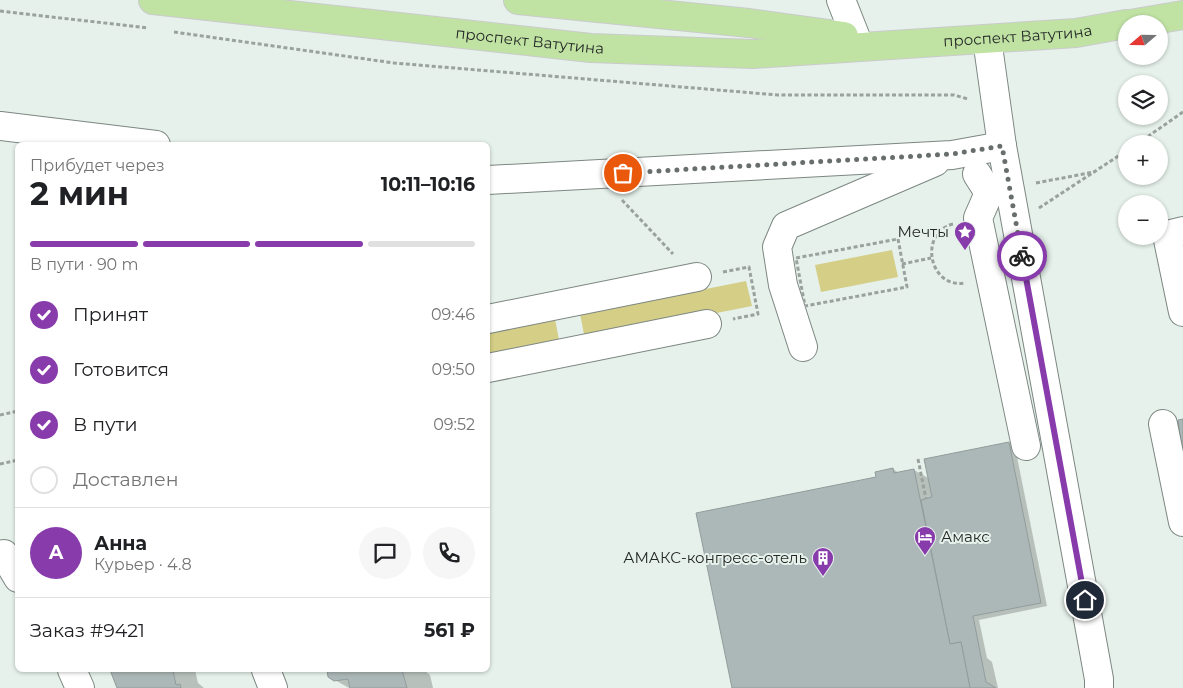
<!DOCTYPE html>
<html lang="ru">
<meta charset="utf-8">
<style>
body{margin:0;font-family:Montserrat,sans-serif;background:#f6f6f6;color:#202124;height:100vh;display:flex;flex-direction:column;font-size:19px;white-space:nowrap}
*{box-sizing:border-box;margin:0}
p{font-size:16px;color:#757577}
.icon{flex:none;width:28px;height:28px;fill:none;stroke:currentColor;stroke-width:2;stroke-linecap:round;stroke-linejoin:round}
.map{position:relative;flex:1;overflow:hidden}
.sheet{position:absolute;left:15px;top:142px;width:475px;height:530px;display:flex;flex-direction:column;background:#fff;border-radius:8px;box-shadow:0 1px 4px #0004}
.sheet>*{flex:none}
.needle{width:32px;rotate:250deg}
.fabs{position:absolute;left:1118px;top:15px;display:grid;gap:10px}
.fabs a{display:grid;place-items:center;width:50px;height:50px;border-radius:50%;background:#fff;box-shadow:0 1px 4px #0004;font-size:25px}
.pin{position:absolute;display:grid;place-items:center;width:42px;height:42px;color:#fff;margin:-21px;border:2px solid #fff;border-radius:50%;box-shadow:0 1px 5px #0007}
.courier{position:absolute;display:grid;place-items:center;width:50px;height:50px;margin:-25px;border:4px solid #883bab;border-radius:50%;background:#fff;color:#222;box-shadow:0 1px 6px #0007}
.summary em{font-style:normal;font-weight:700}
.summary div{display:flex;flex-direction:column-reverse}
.summary{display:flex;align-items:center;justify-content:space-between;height:85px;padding:0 15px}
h1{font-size:32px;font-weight:700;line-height:38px}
.bar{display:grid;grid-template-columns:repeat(4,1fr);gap:8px 5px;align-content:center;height:60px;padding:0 15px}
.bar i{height:6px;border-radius:4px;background:#e0e0e0}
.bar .active{background:#883bab}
.bar p{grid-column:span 4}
.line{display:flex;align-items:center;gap:12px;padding:0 15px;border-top:1px solid #e0e0e0}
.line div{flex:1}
.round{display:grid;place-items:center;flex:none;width:52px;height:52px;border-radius:26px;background:#f6f6f6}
ol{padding:0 15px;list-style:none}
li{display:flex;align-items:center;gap:15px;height:55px}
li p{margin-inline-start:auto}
li .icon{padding:5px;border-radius:50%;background:#883bab;color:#fff;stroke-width:4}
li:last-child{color:#757577}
li i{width:28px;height:28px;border:2px solid #e0e0e0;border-radius:50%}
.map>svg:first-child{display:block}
.green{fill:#d5ce87}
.shadow{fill:#0003}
.building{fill:#acb8b7;stroke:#919d9c}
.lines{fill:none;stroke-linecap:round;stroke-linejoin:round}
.minor-casing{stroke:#7d8782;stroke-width:30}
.major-casing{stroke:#cacbcb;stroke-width:30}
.path{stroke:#9aa29e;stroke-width:3;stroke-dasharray:4 2.5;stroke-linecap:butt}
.minor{stroke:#fff;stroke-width:28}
.major{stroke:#c0e3a4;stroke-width:28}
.done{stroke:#686e6b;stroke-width:5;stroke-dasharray:0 9}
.route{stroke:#883bab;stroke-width:6}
.labels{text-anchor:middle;stroke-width:4;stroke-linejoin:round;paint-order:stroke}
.street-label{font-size:15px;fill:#242826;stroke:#e6f1eb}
.poi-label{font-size:15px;fill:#242826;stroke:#e6f1eb;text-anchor:end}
</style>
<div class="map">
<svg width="1183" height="688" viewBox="0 0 1183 688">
<rect width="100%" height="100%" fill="#e6f1eb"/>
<g class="green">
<path d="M 892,250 L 898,277 L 821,292 L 815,265 Z"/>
<path d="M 746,281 L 752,306 L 585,339 L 580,314 Z"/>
<path d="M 555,319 L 560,345 L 488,359 L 488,332 Z"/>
</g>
<g class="shadow">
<path d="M 1009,443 L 1015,447 L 1047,606 L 979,620 L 987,658 L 992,662 L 998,688 L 733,688 L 877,478 L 893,469 L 899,473 L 914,470 L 930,479 Z"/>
<path d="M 111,670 L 195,670 L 198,683 L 204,688 L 118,688 Z"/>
<path d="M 328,670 L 424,670 L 430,675 L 433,688 L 349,688 L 335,680 Z"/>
</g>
<g class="building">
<path d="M 1183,419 L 1183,451 L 1182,451 L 1178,420 Z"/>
<path d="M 1009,442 L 1041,603 L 973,616 L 986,682 L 996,688 L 970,688 L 961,642 L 950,644 L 921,500 L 932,497 L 924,459 Z"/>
<path d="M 893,468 L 894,473 L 914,469 L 950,644 L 961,642 L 970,688 L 732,688 L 696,513 L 876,477 L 875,472 Z"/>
<path d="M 110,670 L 173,670 L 176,685 L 180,684 L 181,688 L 117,688 Z"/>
<path d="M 327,670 L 402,670 L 407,688 L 350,688 L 348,679 L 334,681 L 328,677 Z"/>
</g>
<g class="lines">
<g class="minor-casing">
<g id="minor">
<path d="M 841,0 L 856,38"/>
<path d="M 987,39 L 1002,146 L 1099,679 L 1099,688"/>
<path d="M 0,126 L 156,145"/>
<path d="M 977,174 L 989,193 L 978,218 L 1026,446"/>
<path d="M 488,180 L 952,155 L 1002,146"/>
<path d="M 1183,231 L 1167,235 L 1183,312"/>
<path d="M 488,319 L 697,277"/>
<path d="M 803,347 L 783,285 L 777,247 L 786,226 L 935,162"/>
<path d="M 488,368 L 707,324"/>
<path d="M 1163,424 L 1183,522"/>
<path d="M 4,554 L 18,578"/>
<path d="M 72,670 L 80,688"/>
<path d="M 266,670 L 273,688"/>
</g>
</g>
<g class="major-casing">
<g id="major">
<path id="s1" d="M 153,0 L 591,48 L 753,54 L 1076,33 L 1126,24"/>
<path d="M 518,0 L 749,23 L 844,36"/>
<path d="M 1130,24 L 1183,15"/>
</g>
</g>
<g class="path">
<path d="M 0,11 L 148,28"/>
<path d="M 174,32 L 394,63 L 778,95 L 954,95 L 968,99"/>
<path d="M 1137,144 L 1183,112"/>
<path d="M 1036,183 L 1094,172"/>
<path d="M 622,200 L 673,254"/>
<path d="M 1039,208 L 1126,151"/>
<path d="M 953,224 C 918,233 929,289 965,283"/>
<path d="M 898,239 L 907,287 L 805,306 L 796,258 Z"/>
<path d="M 902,264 L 931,258"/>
<path d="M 723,272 L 749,267 L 758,314 L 733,319"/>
<path d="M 0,415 L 18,411"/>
<path d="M 918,459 L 926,499"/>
<path d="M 0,464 L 18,460"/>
</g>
<use href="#minor" class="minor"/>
<use href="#major" class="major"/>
</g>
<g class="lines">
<path class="done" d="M 623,173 L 952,154 L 1002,146 L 1022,256"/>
<path class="route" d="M 1022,256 L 1085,600"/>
</g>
<defs>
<g id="sight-pin" transform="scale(1.125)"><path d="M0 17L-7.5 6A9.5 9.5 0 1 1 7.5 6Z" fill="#883bab" stroke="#e6f1eb"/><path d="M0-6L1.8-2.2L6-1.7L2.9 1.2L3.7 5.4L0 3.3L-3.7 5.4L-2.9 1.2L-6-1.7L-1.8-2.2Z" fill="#fff"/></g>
<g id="hotel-pin" transform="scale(1.125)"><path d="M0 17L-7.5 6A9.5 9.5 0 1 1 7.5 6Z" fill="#883bab" stroke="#e6f1eb"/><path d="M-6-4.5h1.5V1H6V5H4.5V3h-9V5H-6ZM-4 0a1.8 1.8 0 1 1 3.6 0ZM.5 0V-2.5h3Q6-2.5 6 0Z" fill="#fff"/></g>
<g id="building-pin" transform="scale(1.125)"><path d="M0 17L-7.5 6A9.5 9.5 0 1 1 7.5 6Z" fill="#883bab" stroke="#e6f1eb"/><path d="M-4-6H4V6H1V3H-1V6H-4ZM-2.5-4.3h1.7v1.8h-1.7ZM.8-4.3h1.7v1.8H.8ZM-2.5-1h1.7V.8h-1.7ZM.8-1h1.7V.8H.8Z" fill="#fff"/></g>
</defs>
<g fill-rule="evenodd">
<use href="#sight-pin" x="965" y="232"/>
<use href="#hotel-pin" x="925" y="537"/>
<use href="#building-pin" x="823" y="558"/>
</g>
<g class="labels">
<g class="street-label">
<text dy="5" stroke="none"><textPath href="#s1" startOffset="868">проспект Ватутина</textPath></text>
<text dy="5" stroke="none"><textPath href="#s1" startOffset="379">проспект Ватутина</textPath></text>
</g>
<g class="poi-label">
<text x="949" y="237">Мечты</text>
<text x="941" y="542" text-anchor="start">Амакс</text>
<text x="807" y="563">АМАКС-конгресс-отель</text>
</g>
</g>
</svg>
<div class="fabs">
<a><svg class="needle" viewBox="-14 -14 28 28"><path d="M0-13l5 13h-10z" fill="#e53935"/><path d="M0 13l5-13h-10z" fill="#757577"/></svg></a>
<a><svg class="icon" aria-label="layers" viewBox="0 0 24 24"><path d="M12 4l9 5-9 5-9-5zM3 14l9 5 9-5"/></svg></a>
<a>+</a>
<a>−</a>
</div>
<div class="pin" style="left:623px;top:173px;background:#ea580c"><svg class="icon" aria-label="bag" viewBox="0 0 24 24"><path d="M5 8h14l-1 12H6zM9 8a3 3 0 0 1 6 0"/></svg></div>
<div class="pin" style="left:1085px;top:600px;background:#1f2937"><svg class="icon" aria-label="home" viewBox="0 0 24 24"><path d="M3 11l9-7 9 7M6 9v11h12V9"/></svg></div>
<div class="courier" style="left:1022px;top:256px"><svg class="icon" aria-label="bike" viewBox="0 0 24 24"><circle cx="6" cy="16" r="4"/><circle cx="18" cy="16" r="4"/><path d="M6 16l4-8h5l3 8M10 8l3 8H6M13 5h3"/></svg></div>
<section class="sheet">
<div class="summary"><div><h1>2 мин</h1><p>Прибудет через</p></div><em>10:11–10:16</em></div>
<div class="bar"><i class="active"></i><i class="active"></i><i class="active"></i><i></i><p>В пути · 90 m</p></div>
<ol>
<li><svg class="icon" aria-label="check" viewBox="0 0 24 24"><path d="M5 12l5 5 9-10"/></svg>Принят<p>09:46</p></li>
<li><svg class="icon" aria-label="check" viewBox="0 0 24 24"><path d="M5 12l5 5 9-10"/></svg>Готовится<p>09:50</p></li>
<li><svg class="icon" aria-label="check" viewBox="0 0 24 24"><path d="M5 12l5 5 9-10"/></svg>В пути<p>09:52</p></li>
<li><i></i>Доставлен</li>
</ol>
<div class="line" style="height:90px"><b class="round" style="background:#883bab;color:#fff">А</b><div><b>Анна</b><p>Курьер · 4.8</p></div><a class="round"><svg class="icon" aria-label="chat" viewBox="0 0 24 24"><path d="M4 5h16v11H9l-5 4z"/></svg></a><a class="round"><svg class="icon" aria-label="phone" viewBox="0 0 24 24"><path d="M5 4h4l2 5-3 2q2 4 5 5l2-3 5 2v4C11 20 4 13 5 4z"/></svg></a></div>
<div class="line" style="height:65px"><div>Заказ #9421</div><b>561 ₽</b></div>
</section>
</div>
